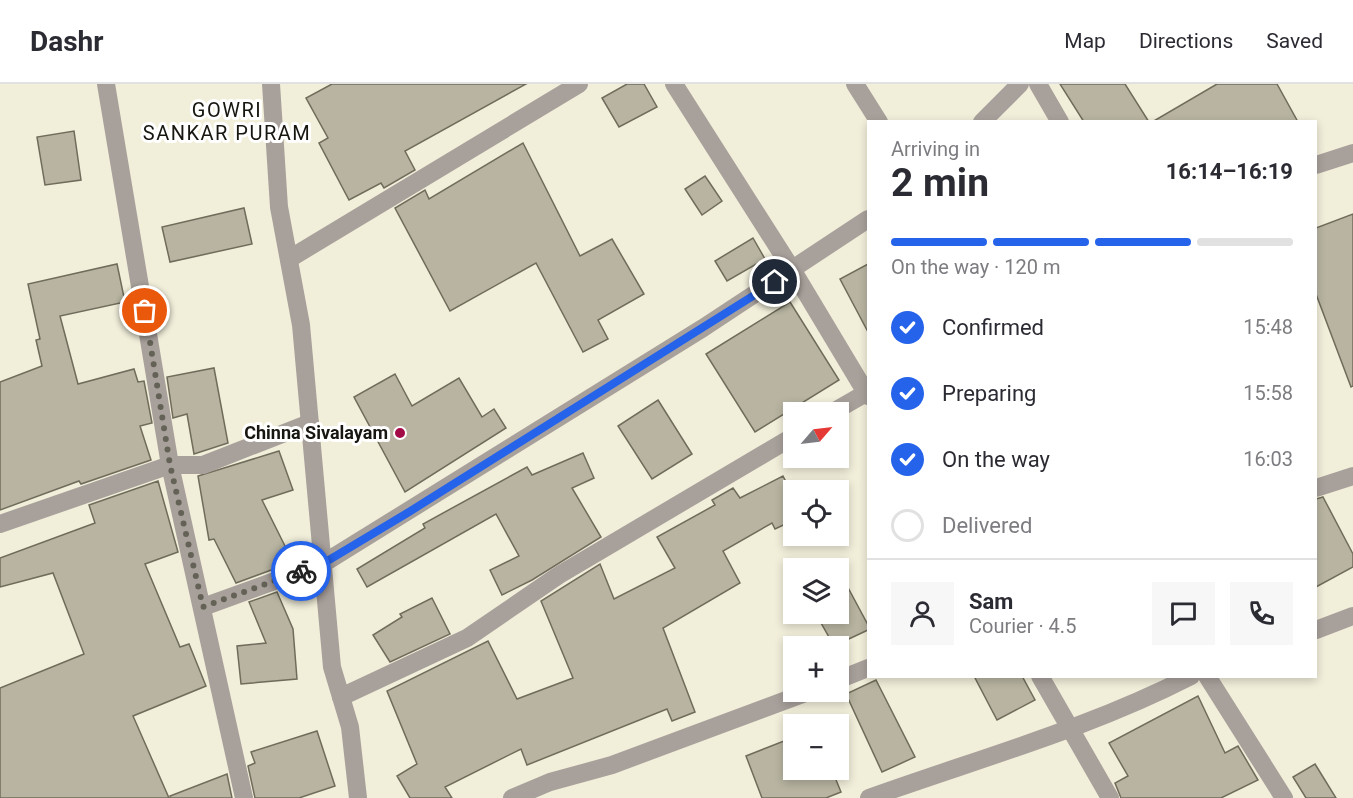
<!DOCTYPE html>
<meta charset="utf-8">
<style>
body{margin:0;font-family:Roboto,sans-serif;background:#f7f7f7;color:#2b2b33;height:100vh;display:flex;flex-direction:column;font-size:22px;white-space:nowrap}
*{box-sizing:border-box;margin:0}
p{font-size:20px;color:#7c7c81}
.icon{flex:none;width:33px;height:33px;fill:none;stroke:currentColor;stroke-width:2;stroke-linecap:round;stroke-linejoin:round}
.map{position:relative;flex:1;overflow:hidden}
.panel{position:absolute;left:867px;top:36px;width:450px;height:558px;display:flex;flex-direction:column;background:#fff;border-radius:0px;box-shadow:0 3px 9px #0003}
.panel>*{flex:none}
.needle{width:39px;rotate:62deg}
.buttons{position:absolute;left:783px;top:318px;display:grid;gap:12px}
.buttons a{display:grid;place-items:center;width:66px;height:66px;border-radius:0px;background:#fff;box-shadow:0 3px 9px #0003;font-size:30px}
.pin{position:absolute;display:grid;place-items:center;width:51px;height:51px;color:#fff;margin:-26px;border:3px solid #fff;border-radius:50%;box-shadow:0 2px 6px #0007}
.courier{position:absolute;display:grid;place-items:center;width:60px;height:60px;margin:-30px;border:4px solid #2563eb;border-radius:50%;background:#fff;color:#222;box-shadow:0 2px 8px #0007}
.headline em{font-style:normal;font-weight:700}
.headline div{display:flex;flex-direction:column-reverse}
.headline{display:flex;align-items:center;justify-content:space-between;height:102px;padding:0 24px}
h1{font-size:39px;font-weight:700;line-height:45px}
.bar{display:grid;grid-template-columns:repeat(4,1fr);gap:9px 6px;align-content:center;height:72px;padding:0 24px}
.bar i{height:8px;border-radius:4px;background:#e1e1e2}
.bar .current{background:#2563eb}
.bar p{grid-column:span 4}
.line{display:flex;align-items:center;gap:15px;padding:0 24px;border-top:2px solid #e1e1e2}
.line div{flex:1}
.round{display:grid;place-items:center;flex:none;width:63px;height:63px;border-radius:0px;background:#f7f7f7}
ol{padding:0 24px;list-style:none}
li{display:flex;align-items:center;gap:18px;height:66px}
li p{margin-inline-start:auto}
li .icon{padding:6px;border-radius:50%;background:#2563eb;color:#fff;stroke-width:4}
li:last-child{color:#7c7c81}
li i{width:33px;height:33px;border:3px solid #e1e1e2;border-radius:50%}
header{display:flex;align-items:center;gap:36px;box-sizing:border-box;height:84px;padding:0 30px;background:#fff;border-bottom:2px solid #e1e1e2}
header strong{font-size:28px}
nav{display:flex;gap:33px;margin-inline-start:auto;font-size:21px}
.map>svg:first-child{display:block}
.building{fill:#b8b4a1;stroke:#706c5b;stroke-width:1.5}
.lines{fill:none;stroke-linecap:round;stroke-linejoin:round}
.street{stroke:#a8a09b;stroke-width:18}
.done{stroke:#646257;stroke-width:6;stroke-dasharray:0 10.8}
.route{stroke:#2563eb;stroke-width:8}
.poi-dot{fill:#a30b46;stroke:#fff;stroke-width:2}
.labels{text-anchor:middle;stroke-width:6;stroke-linejoin:round;paint-order:stroke}
.poi-label{font-size:18px;font-weight:bold;fill:#181610;stroke:#fff;text-anchor:end}
.neighbourhood-label{font-size:20px;letter-spacing:1.5px;fill:#181610;stroke:#fff}
</style>
<header>
<strong>Dashr</strong>
<nav><a>Map</a><a>Directions</a><a>Saved</a></nav>
</header>
<div class="map">
<svg width="1353" height="714" viewBox="0 0 1353 714">
<rect width="100%" height="100%" fill="#f1eeda"/>
<g class="building">
<path d="M 332,0 L 526,0 L 405,67 L 415,86 L 384,104 L 381,99 L 349,116 L 319,59 L 328,54 L 306,14 Z"/>
<path d="M 627,0 L 644,0 L 657,23 L 619,43 L 602,14 Z"/>
<path d="M 1060,0 L 1125,0 L 1149,38 L 1084,38 Z"/>
<path d="M 1217,0 L 1277,0 L 1298,38 L 1152,38 Z"/>
<path d="M 74,47 L 81,96 L 45,101 L 37,53 Z"/>
<path d="M 523,59 L 580,172 L 612,155 L 644,210 L 598,236 L 608,255 L 583,268 L 536,179 L 450,227 L 395,124 L 425,106 L 429,115 Z"/>
<path d="M 705,92 L 722,117 L 702,131 L 685,105 Z"/>
<path d="M 244,124 L 252,160 L 170,178 L 162,143 Z"/>
<path d="M 1353,130 L 1353,302 L 1351,303 L 1316,210 L 1316,144 Z"/>
<path d="M 753,154 L 765,175 L 727,197 L 715,177 Z"/>
<path d="M 117,180 L 125,218 L 60,232 L 78,300 L 134,285 L 138,298 L 144,297 L 152,339 L 140,342 L 151,376 L 81,400 L 79,397 L 0,426 L 0,298 L 42,282 L 36,256 L 40,255 L 28,200 Z"/>
<path d="M 868,180 L 868,248 L 840,195 Z"/>
<path d="M 790,218 L 839,296 L 755,348 L 706,270 Z"/>
<path d="M 214,284 L 228,359 L 194,370 L 187,330 L 173,334 L 167,293 Z"/>
<path d="M 395,290 L 412,322 L 459,294 L 482,333 L 494,325 L 506,344 L 405,408 L 354,313 Z"/>
<path d="M 658,316 L 692,370 L 652,395 L 618,342 Z"/>
<path d="M 279,367 L 293,406 L 262,416 L 293,478 L 236,499 L 214,455 L 209,456 L 198,392 Z"/>
<path d="M 583,369 L 594,394 L 572,404 L 601,453 L 532,496 L 502,511 L 490,486 L 519,472 L 496,430 L 367,503 L 357,485 L 425,444 L 423,440 L 527,383 L 532,391 Z"/>
<path d="M 783,392 L 794,413 L 794,436 L 775,445 L 772,439 L 723,467 L 740,499 L 663,544 L 695,628 L 672,637 L 667,625 L 527,681 L 521,665 L 445,703 L 452,714 L 410,714 L 397,692 L 417,680 L 387,607 L 488,557 L 517,615 L 573,594 L 541,517 L 600,480 L 614,515 L 675,484 L 657,453 L 715,421 L 712,416 L 733,404 L 740,414 Z"/>
<path d="M 158,397 L 178,468 L 145,480 L 180,563 L 189,560 L 206,602 L 133,632 L 169,714 L 0,714 L 0,604 L 84,570 L 53,489 L 0,503 L 0,474 L 95,439 L 89,421 Z"/>
<path d="M 1323,413 L 1353,470 L 1353,483 L 1316,503 L 1316,415 Z"/>
<path d="M 838,485 L 868,541 L 868,546 L 834,562 L 816,530 L 838,530 Z"/>
<path d="M 277,508 L 293,545 L 297,595 L 241,600 L 237,562 L 266,559 L 249,518 Z"/>
<path d="M 432,514 L 450,550 L 390,578 L 373,551 L 402,533 L 400,530 Z"/>
<path d="M 974,592 L 1022,592 L 1035,616 L 997,636 Z"/>
<path d="M 876,596 L 915,673 L 882,688 L 846,610 Z"/>
<path d="M 1198,612 L 1225,669 L 1238,662 L 1258,696 L 1221,714 L 1121,714 L 1115,699 L 1128,692 L 1109,659 Z"/>
<path d="M 317,647 L 335,702 L 299,714 L 255,714 L 248,682 L 255,679 L 251,668 Z"/>
<path d="M 794,653 L 794,686 L 832,686 L 841,708 L 826,714 L 762,714 L 746,672 Z"/>
<path d="M 1315,680 L 1336,714 L 1306,714 L 1293,693 Z"/>
<path d="M 227,690 L 232,714 L 170,714 L 170,712 Z"/>
</g>
<g class="lines">
<g class="street">
<path d="M 106,0 L 170,381 L 244,714"/>
<path d="M 271,0 L 279,123 L 301,241 L 332,583 L 350,643 L 358,714"/>
<path d="M 674,0 L 793,187 L 868,312"/>
<path d="M 855,0 L 879,38"/>
<path d="M 1038,0 L 1060,38"/>
<path d="M 982,38 L 1020,0"/>
<path d="M 1316,81 L 1353,69"/>
<path d="M 289,175 L 579,0"/>
<path d="M 833,328 L 866,309"/>
<path d="M 1316,404 L 1353,392"/>
<path d="M 0,440 L 170,381 L 203,381 L 310,339"/>
<path d="M 203,523 L 324,479 L 703,244 L 868,135"/>
<path d="M 1316,546 L 1353,532"/>
<path d="M 1040,592 L 1110,714"/>
<path d="M 1207,592 L 1284,714"/>
<path d="M 838,596 L 868,584"/>
<path d="M 341,613 L 467,554 L 559,491 L 794,352"/>
<path d="M 512,714 L 550,698 L 612,681 L 808,608"/>
<path d="M 869,714 C 977,675 1088,645 1191,592"/>
</g>
</g>
<g class="lines">
<path class="done" d="M 145,227 L 170,381 L 203,523 L 301,487"/>
<path class="route" d="M 301,487 L 324,479 L 409,428 L 775,198"/>
</g>
<circle class="poi-dot" cx="400" cy="349" r="6"/>
<g class="labels">
<g class="poi-label">
<text x="388" y="355">Chinna Sivalayam</text>
</g>
<g class="neighbourhood-label">
<text x="227" y="33">GOWRI<tspan x="227" dy="23">SANKAR PURAM</tspan></text>
</g>
</g>
</svg>
<div class="buttons">
<a><svg class="needle" viewBox="-14 -14 28 28"><path d="M0-13l5 13h-10z" fill="#e53935"/><path d="M0 13l5-13h-10z" fill="#7c7c81"/></svg></a>
<a><svg class="icon" aria-label="locate" viewBox="0 0 24 24"><circle cx="12" cy="12" r="6"/><path d="M12 2v4M12 18v4M2 12h4M18 12h4"/></svg></a>
<a><svg class="icon" aria-label="layers" viewBox="0 0 24 24"><path d="M12 4l9 5-9 5-9-5zM3 14l9 5 9-5"/></svg></a>
<a>+</a>
<a>−</a>
</div>
<div class="pin" style="left:145px;top:227px;background:#ea580c"><svg class="icon" aria-label="bag" viewBox="0 0 24 24"><path d="M5 8h14l-1 12H6zM9 8a3 3 0 0 1 6 0"/></svg></div>
<div class="pin" style="left:775px;top:198px;background:#1f2937"><svg class="icon" aria-label="home" viewBox="0 0 24 24"><path d="M3 11l9-7 9 7M6 9v11h12V9"/></svg></div>
<div class="courier" style="left:301px;top:487px"><svg class="icon" aria-label="bike" viewBox="0 0 24 24"><circle cx="6" cy="16" r="4"/><circle cx="18" cy="16" r="4"/><path d="M6 16l4-8h5l3 8M10 8l3 8H6M13 5h3"/></svg></div>
<section class="panel">
<div class="headline"><div><h1>2 min</h1><p>Arriving in</p></div><em>16:14–16:19</em></div>
<div class="bar"><i class="current"></i><i class="current"></i><i class="current"></i><i></i><p>On the way · 120 m</p></div>
<ol>
<li><svg class="icon" aria-label="check" viewBox="0 0 24 24"><path d="M5 12l5 5 9-10"/></svg>Confirmed<p>15:48</p></li>
<li><svg class="icon" aria-label="check" viewBox="0 0 24 24"><path d="M5 12l5 5 9-10"/></svg>Preparing<p>15:58</p></li>
<li><svg class="icon" aria-label="check" viewBox="0 0 24 24"><path d="M5 12l5 5 9-10"/></svg>On the way<p>16:03</p></li>
<li><i></i>Delivered</li>
</ol>
<div class="line" style="height:108px"><a class="round"><svg class="icon" aria-label="person" viewBox="0 0 24 24"><circle cx="12" cy="8" r="4"/><path d="M4 21q1-7 8-7t8 7"/></svg></a><div><b>Sam</b><p>Courier · 4.5</p></div><a class="round"><svg class="icon" aria-label="chat" viewBox="0 0 24 24"><path d="M4 5h16v11H9l-5 4z"/></svg></a><a class="round"><svg class="icon" aria-label="phone" viewBox="0 0 24 24"><path d="M5 4h4l2 5-3 2q2 4 5 5l2-3 5 2v4C11 20 4 13 5 4z"/></svg></a></div>
</section>
</div>
